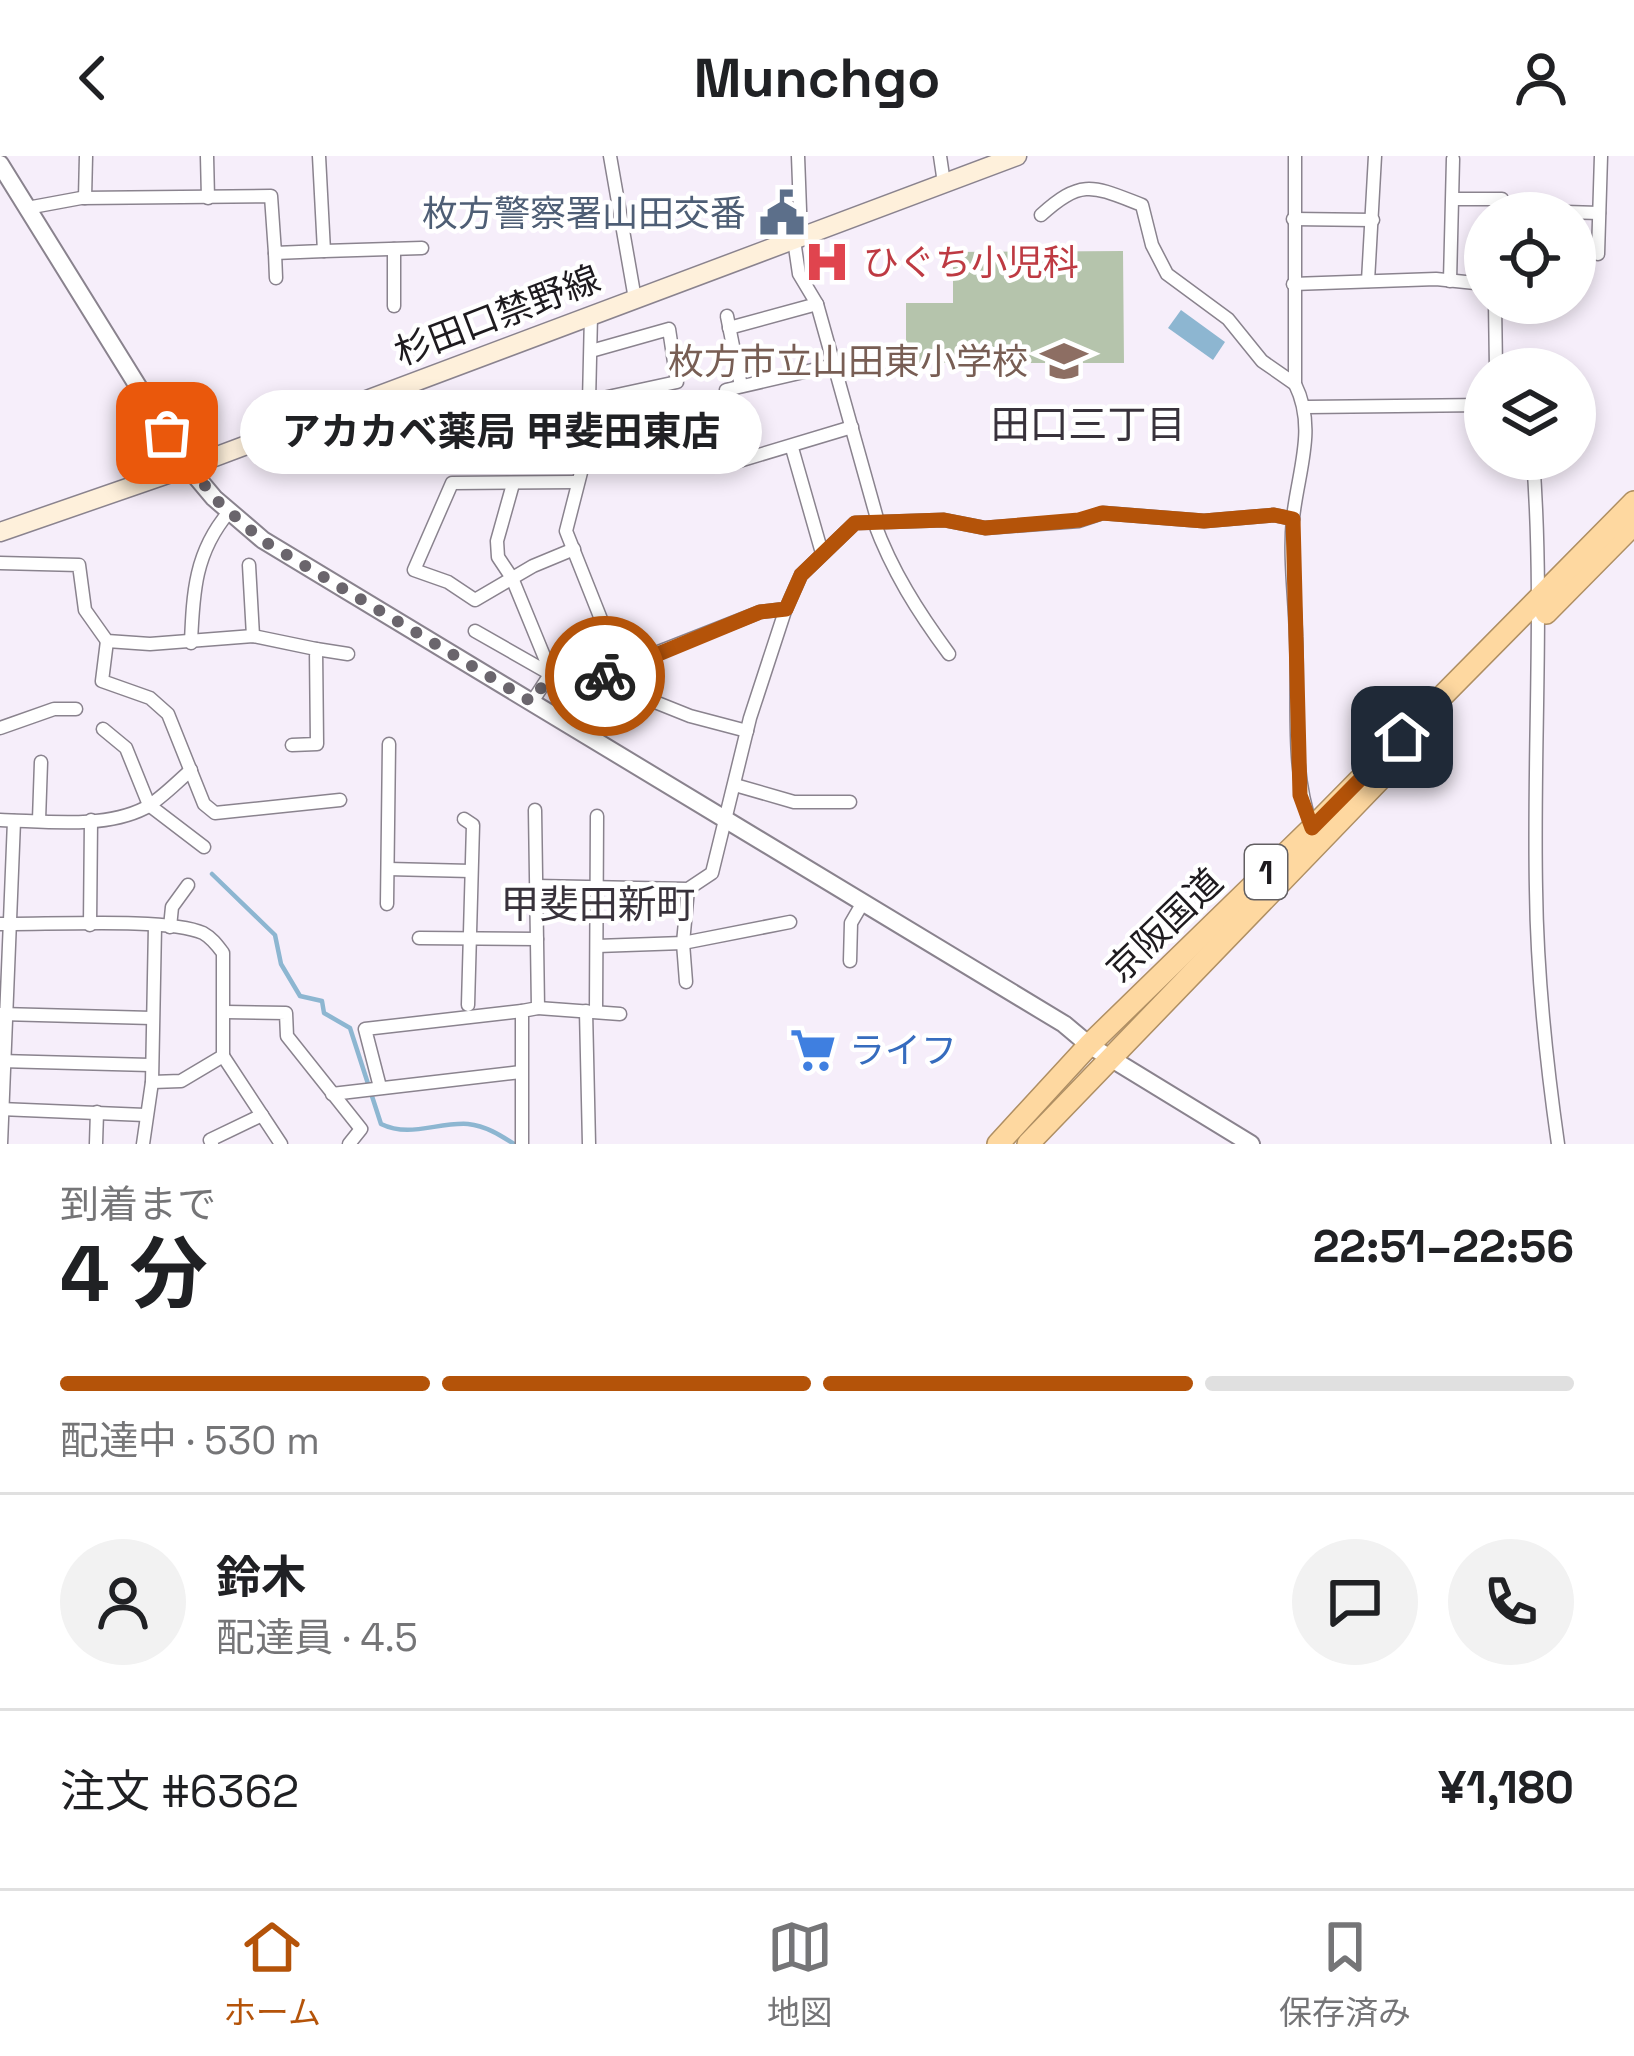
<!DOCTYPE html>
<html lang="ja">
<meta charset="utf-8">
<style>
body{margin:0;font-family:"Space Grotesk","Noto Sans JP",sans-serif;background:#f2f2f2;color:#202124;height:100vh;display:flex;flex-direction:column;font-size:45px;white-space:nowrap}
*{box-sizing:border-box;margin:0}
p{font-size:39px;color:#757577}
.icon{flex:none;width:66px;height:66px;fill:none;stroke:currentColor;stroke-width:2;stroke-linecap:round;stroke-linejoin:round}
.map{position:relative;height:988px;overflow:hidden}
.sheet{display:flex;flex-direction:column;background:#fff;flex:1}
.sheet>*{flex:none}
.fabs{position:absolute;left:1464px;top:36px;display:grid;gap:24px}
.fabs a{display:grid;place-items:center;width:132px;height:132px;border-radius:50%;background:#fff;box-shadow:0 6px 18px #0003;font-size:60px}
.pin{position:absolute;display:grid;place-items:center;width:102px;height:102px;color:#fff;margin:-51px;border-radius:24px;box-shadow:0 6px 18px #0006}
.courier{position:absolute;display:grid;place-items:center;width:120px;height:120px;margin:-60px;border:9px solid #b45309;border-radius:50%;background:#fff;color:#222;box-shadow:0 3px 15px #0007}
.bubble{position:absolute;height:84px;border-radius:42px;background:#fff;box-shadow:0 6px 18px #0003;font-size:39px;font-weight:700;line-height:84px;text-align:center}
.overview em{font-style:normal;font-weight:700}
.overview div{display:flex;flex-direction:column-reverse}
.overview{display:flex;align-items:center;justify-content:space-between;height:204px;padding:0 60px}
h1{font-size:78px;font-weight:700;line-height:90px}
.bar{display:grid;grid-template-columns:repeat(4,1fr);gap:18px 12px;align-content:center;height:144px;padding:0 60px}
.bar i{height:15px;border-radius:9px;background:#e0e0e0}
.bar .on{background:#b45309}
.bar p{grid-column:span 4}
.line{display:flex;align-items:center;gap:30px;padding:0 60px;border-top:3px solid #e0e0e0}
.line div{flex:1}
.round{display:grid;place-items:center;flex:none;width:126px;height:126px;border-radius:63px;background:#f2f2f2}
header{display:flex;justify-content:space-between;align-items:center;height:156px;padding:0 60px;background:#fff;font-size:54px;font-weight:700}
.dock{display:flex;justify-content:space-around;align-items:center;height:168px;border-top:3px solid #e0e0e0;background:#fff;font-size:33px;color:#757577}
.dock a{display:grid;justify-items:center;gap:6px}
.dock .on{color:#b45309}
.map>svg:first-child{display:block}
.green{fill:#b5c4ac}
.water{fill:#8db6d1}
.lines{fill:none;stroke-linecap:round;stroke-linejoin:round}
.stream{stroke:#8db6d1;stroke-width:4.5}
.minor-casing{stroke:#8a838e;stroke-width:15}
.tertiary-casing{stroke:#8a838e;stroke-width:20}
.secondary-casing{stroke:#8a838e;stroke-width:21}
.trunk-casing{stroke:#af8f63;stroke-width:24}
.minor{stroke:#fff;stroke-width:12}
.tertiary{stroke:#fff;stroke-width:16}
.secondary{stroke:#fef0db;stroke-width:18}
.trunk{stroke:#fed8a0;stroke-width:21}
.done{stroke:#6a656c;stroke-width:12;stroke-dasharray:0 21.6}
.route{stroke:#b45309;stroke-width:15}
.labels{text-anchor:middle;stroke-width:9;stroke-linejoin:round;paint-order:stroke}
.shield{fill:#fff;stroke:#625f62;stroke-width:3}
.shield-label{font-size:33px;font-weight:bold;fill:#1e1b1f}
.service-label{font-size:36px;fill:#4e5e75;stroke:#fff;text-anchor:end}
.health-label{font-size:36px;fill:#be3a42;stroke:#fff;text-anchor:start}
.street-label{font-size:36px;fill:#1e1b1f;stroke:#fff}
.education-label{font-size:36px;fill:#785e54;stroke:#fff;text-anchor:end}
.shop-label{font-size:36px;fill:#366cbe;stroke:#fff;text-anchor:start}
.neighbourhood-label{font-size:39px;fill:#38323b;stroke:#fff}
</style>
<header><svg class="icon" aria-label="back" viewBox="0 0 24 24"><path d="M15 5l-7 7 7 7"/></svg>Munchgo<svg class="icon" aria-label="person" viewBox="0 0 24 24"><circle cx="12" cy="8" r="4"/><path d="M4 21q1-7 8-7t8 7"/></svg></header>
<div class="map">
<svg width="1634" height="988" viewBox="0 0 1634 988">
<rect width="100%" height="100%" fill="#f6eefa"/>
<path class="green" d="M 1123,95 L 1124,207 L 906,207 L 906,147 L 953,147 L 953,96 Z"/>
<path class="water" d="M 1181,154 L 1225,186 L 1213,204 L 1168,172 Z"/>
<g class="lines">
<path class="stream" d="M 212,718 L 275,779 L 281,808 L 300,840 L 322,845 L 324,857 L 350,872 L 381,968 C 410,982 437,966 468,968 C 486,970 500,979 514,988"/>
<g class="minor-casing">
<g id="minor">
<path d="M 207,0 L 208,42"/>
<path d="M 610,0 L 635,143"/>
<path d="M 798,0 L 801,81"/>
<path d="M 940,0 L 944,27"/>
<path d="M 1295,0 L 1295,228 C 1317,272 1298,315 1293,362 C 1289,402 1295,441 1296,481 C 1299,544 1290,612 1312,672"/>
<path d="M 85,42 L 86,0"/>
<path d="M 1453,43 L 1502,43"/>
<path d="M 27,52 L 81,42 L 271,40 L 275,97 L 324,95 L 319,0"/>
<path d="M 1502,54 L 1599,57"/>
<path d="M 1041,59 C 1082,22 1093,30 1142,49 L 1152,89 L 1167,118 L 1228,163 L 1262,205 L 1295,228"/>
<path d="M 1293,63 L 1373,64"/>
<path d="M 794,84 L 799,118 L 817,148 L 878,366"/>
<path d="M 394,93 L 394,150"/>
<path d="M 324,95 L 422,92"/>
<path d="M 275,97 L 276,122"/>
<path d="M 1598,98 L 1601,0"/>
<path d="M 1368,125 L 1375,0"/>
<path d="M 1450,125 L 1453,3"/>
<path d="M 1293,128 L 1436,123 L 1485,128"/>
<path d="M 1495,147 L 1496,213"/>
<path d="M 591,159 L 588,289 L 566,375 L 620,511 L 600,524"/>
<path d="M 727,160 L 741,230"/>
<path d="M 729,172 L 817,148"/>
<path d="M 726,234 L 834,209"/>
<path d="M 589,245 L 677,226 L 669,173 L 591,195"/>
<path d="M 1307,251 L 1485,249"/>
<path d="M 792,292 L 822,397"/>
<path d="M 1533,303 C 1544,446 1533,590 1536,733 C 1537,818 1546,904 1558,988"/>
<path d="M 729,308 L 852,271"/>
<path d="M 513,328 L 497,385 L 498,401 L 512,422 L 551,517 L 532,546"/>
<path d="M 874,366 C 892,415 918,456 949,498"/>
<path d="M 574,393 L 533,410 L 475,444 L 448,426 L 414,414 L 452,327 L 577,326"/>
<path d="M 0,407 L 79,409 L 85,454 L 107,485 L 150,488 L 253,480 L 316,493 L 317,588 L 292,589"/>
<path d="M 249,409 L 253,480"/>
<path d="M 475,475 L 554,520 L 600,524 L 690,560 L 747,575"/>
<path d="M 107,485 L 102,525 L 150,542 L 168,558 L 204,648 L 215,657 L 340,644"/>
<path d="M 191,487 C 193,436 195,396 229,356"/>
<path d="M 316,493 L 348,498"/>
<path d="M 620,511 L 760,456 L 786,453"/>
<path d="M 0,572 L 54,553 L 76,553"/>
<path d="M 103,573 L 126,592 L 149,649 L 204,691"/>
<path d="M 735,629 L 794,646 L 850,646"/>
<path d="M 464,663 L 473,669 L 468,849"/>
<path d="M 0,664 C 45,665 104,673 145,652 C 161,643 177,626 191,614"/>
<path d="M 39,664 L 41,606"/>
<path d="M 388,713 L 471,715"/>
<path d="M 536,730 L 688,733 L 712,717 L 750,562 L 785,455 L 801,419 L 855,367 L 944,364 L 985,372 L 1079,365 L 1103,357 L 1204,365 L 1274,359 L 1293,363"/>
<path d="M 387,748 L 389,588"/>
<path d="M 0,768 C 44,769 168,761 203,777 C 212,782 217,789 223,797 L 223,900 L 181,925 L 152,926"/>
<path d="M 90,769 L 91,664"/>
<path d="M 170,771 L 172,751 L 188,729"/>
<path d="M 419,782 L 537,783"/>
<path d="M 597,790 L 683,787 L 790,766"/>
<path d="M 850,805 L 851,767 L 862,748"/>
<path d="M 686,826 L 683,787 L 688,733"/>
<path d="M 538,852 L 620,858"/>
<path d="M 586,855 L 589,988"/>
<path d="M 596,855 L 597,660"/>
<path d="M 226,856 L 286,857 L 287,880 L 361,973 L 349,988"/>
<path d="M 1,858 L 152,862"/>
<path d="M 223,900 L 281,988"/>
<path d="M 0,905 L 150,909"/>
<path d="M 380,931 L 365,873 L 522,855"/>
<path d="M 332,938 L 521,916"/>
<path d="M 0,953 L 145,959"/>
<path d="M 1,988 L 14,665"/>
<path d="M 96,988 L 97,956"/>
<path d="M 143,988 L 152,926 L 155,770"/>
<path d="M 212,988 L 210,984 L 262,959"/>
<path d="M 522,988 L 522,855 L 538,852 L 535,654"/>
</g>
</g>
<g class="tertiary-casing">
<path id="tertiary" d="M 0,8 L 188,311 L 214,342 L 263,384 L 1064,868 L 1089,889 L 1251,988"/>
</g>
<g class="secondary-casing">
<path id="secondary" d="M 0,376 L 188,311 L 1017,0"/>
</g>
<g class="trunk-casing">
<g id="trunk">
<path d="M 1546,457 L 1634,368"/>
<path d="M 998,988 L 1089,889 L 1312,672 L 1634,346"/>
<path d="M 1028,988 L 1388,615"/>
</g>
</g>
<use href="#minor" class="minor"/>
<use href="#tertiary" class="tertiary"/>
<use href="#secondary" class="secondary"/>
<use href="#trunk" class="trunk"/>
</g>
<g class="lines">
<path class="done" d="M 167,277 L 214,342 L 262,384 L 532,546 L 551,517 L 554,520 L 600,524 L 605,520"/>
<path class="route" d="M 605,520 L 760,456 L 786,453 L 801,419 L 855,367 L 944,364 L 985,372 L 1079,364 L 1102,357 L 1204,365 L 1274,359 L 1293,363 L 1300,639 L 1312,672 L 1402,581"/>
</g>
<defs>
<g id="civic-bare" transform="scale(3.6)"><path d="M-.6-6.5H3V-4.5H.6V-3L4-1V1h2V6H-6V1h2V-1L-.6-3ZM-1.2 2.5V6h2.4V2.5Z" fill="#5c6f8a" stroke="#fff" stroke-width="2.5" paint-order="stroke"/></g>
<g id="hospital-bare" transform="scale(3.6)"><path d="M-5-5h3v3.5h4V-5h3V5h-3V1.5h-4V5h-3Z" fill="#e0444e" stroke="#fff" stroke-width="2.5" paint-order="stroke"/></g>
<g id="school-bare" transform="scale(3.6)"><path d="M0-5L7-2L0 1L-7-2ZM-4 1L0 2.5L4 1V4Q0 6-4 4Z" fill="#8d6e63" stroke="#fff" stroke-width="2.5" paint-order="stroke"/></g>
<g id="supermarket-bare" transform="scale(3.6)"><path d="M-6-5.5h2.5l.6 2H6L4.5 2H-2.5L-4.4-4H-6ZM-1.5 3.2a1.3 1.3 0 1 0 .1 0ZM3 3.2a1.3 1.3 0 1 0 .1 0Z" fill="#3f7fe0" stroke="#fff" stroke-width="2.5" paint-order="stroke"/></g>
</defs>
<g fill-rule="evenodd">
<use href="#civic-bare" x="782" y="57"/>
<use href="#hospital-bare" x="827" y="106"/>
<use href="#school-bare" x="1064" y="205"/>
<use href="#supermarket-bare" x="813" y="894"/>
</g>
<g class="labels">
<rect class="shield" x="1245" y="689" width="42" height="54" rx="9"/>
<g class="shield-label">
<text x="1266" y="728">1</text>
</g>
<g class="service-label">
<text x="746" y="70">枚方警察署山田交番</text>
</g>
<g class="health-label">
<text x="863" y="119">ひぐち小児科</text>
</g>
<g class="street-label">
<text transform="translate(497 159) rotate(-21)" y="13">杉田口禁野線</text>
<text transform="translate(1164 769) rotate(-44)" y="13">京阪国道</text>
</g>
<g class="education-label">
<text x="1028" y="218">枚方市立山田東小学校</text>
</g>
<g class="shop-label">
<text x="849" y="907">ライフ</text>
</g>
<g class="neighbourhood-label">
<text x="1088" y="282">田口三丁目</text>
<text x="598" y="762">甲斐田新町</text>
</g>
</g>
</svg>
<div class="fabs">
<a><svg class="icon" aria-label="locate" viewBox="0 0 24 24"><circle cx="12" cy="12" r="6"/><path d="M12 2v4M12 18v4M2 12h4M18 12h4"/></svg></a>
<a><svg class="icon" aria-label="layers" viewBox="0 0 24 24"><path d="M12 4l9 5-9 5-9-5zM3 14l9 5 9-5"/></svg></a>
</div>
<div class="pin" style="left:167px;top:277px;background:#ea580c"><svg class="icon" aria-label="bag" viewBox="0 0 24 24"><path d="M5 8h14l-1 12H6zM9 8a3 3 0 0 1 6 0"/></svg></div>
<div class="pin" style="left:1402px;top:581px;background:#1f2937"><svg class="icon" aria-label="home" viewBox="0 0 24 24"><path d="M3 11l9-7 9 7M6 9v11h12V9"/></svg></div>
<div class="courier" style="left:605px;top:520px"><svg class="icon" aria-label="bike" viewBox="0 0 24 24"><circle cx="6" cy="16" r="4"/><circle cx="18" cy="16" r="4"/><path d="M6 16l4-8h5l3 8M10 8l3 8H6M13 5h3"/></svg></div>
<div class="bubble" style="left:240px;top:234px;width:522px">アカカベ薬局 甲斐田東店</div>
</div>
<section class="sheet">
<div class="overview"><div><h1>4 分</h1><p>到着まで</p></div><em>22:51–22:56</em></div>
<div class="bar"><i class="on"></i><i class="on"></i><i class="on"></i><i></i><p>配達中 · 530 m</p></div>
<div class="line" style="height:216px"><a class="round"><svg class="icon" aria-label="person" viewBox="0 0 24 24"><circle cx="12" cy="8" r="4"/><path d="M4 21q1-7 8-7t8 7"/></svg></a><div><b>鈴木</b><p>配達員 · 4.5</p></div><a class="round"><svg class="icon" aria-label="chat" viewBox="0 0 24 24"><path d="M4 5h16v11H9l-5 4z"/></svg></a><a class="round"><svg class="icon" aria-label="phone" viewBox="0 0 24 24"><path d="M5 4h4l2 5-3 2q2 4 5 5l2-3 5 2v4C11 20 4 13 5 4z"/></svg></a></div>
<div class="line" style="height:156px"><div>注文 #6362</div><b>¥1,180</b></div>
</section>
<nav class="dock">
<a class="on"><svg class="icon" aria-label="home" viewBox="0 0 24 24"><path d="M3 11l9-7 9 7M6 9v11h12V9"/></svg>ホーム</a>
<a><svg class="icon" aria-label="map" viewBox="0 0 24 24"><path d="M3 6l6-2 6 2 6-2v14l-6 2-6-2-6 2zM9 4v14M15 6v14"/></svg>地図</a>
<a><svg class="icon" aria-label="saved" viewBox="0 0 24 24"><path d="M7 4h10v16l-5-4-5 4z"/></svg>保存済み</a>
</nav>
